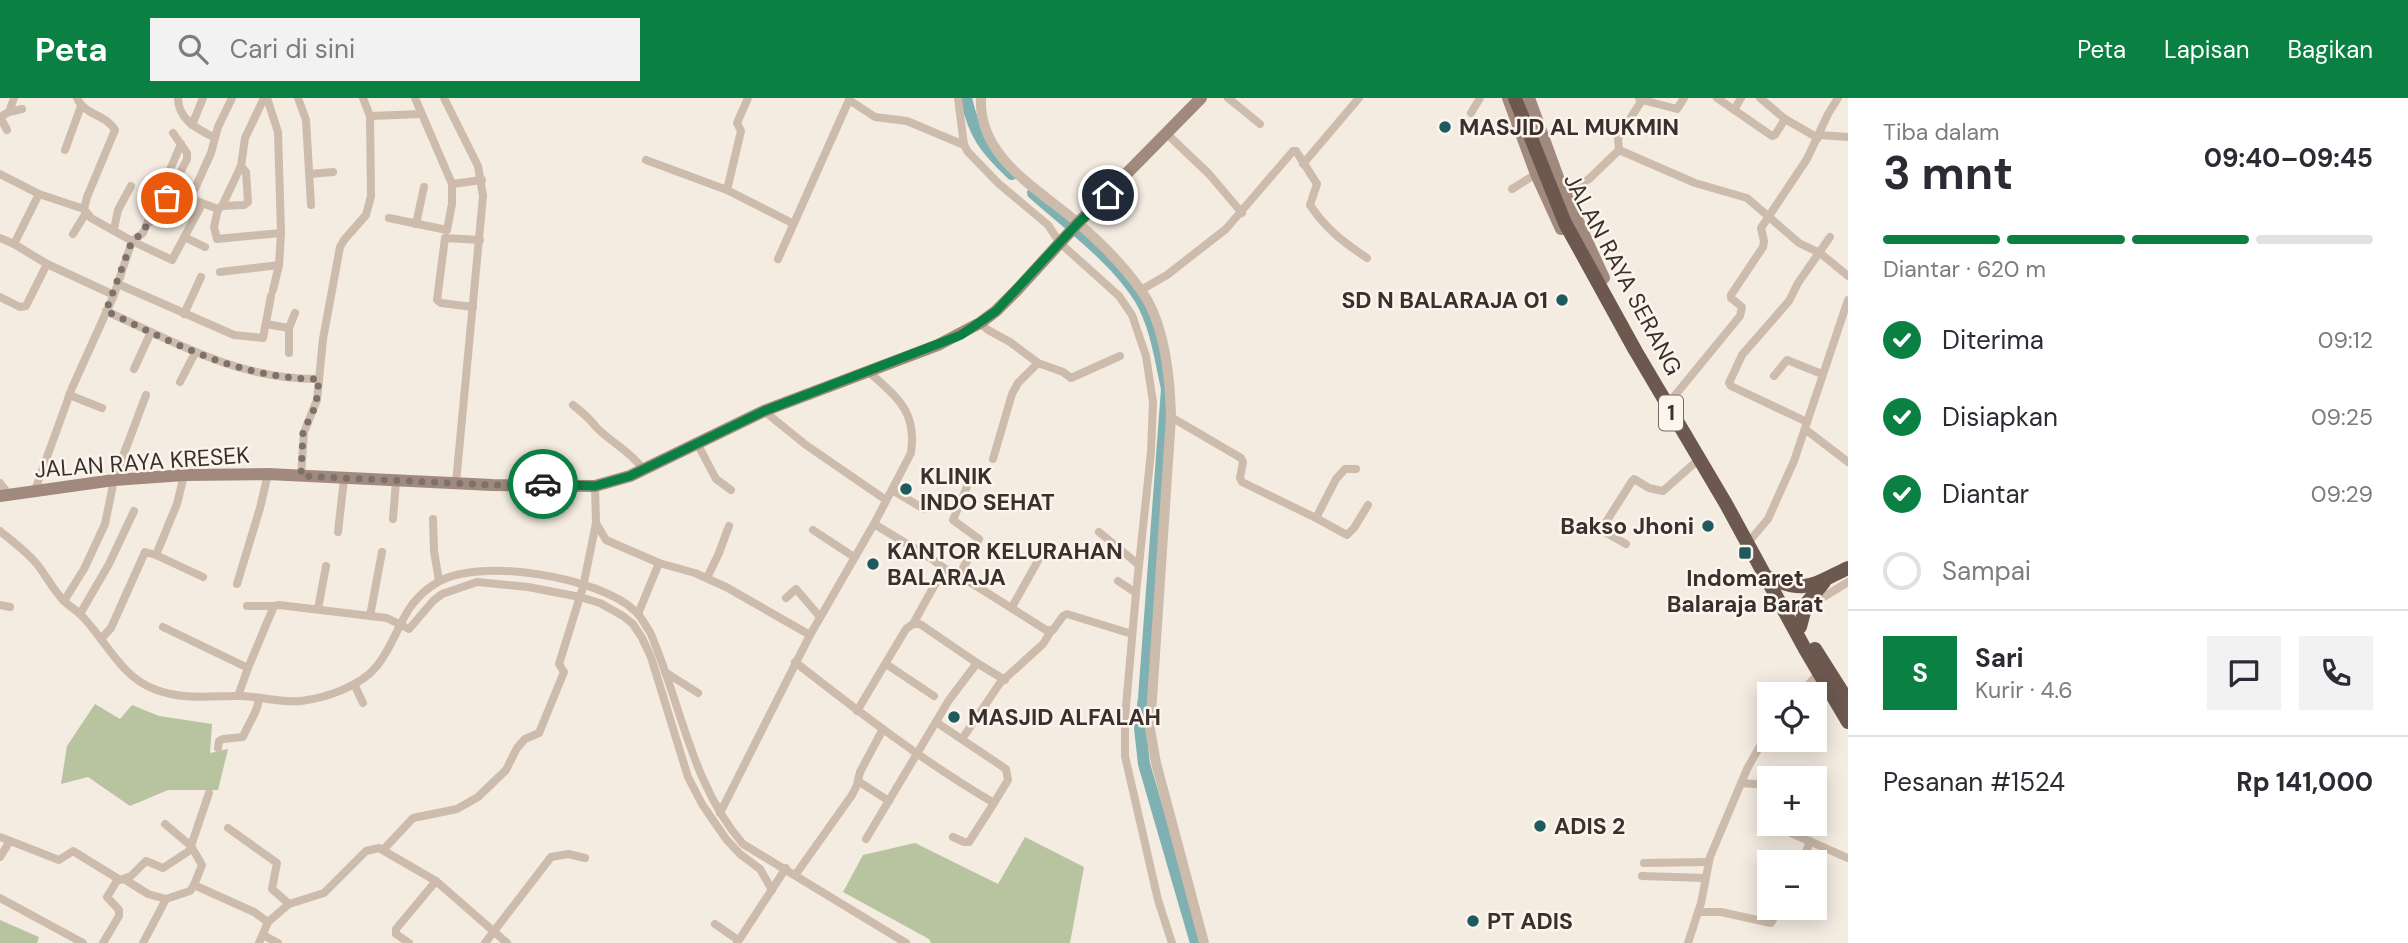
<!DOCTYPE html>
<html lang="id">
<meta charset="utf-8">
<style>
body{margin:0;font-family:"DM Sans",sans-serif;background:#f2f2f3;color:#2b2b33;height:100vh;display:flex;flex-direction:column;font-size:26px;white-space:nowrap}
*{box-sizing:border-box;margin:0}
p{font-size:23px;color:#7c7c81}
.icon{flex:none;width:38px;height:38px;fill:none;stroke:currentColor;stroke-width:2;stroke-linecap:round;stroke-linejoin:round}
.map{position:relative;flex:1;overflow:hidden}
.drawer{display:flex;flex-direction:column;background:#fff;width:560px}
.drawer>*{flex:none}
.buttons{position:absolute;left:1757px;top:584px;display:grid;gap:14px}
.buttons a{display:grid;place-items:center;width:70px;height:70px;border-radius:0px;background:#fff;box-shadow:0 4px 18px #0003;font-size:35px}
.pin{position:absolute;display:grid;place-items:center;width:60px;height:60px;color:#fff;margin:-30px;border:4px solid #fff;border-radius:50%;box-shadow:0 2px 7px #0007}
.courier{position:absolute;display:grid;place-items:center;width:70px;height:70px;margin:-35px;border:5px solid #0b8043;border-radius:50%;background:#fff;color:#222;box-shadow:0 2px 9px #0007}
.summary em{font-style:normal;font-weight:700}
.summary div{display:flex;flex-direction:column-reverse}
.summary{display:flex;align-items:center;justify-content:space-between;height:119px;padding:0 35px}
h1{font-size:46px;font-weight:700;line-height:52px}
.bar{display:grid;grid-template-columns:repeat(4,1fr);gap:10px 7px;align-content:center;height:84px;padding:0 35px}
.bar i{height:9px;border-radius:5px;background:#e1e1e2}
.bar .active{background:#0b8043}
.bar p{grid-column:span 4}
.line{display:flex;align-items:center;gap:18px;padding:0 35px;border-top:2px solid #e1e1e2}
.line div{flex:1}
.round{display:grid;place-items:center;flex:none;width:74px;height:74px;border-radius:0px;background:#f2f2f3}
ol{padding:0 35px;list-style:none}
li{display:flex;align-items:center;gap:21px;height:77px}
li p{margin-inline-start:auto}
li .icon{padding:7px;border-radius:50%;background:#0b8043;color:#fff;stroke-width:4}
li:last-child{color:#7c7c81}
li i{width:38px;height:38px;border:4px solid #e1e1e2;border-radius:50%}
header{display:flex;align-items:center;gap:42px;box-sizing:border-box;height:98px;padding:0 35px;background:#0b8043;color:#fff}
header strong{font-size:33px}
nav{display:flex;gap:38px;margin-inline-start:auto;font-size:24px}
.search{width:490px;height:63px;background:#f2f2f3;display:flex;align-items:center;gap:18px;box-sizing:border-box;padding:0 24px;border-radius:0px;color:#7c7c81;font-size:26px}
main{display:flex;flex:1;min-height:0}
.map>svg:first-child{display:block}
.green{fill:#b8c4a0}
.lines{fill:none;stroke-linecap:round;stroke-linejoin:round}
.river{stroke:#7fb0b2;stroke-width:12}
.minor{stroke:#cdbbac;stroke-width:8}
.tertiary{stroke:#cdbbac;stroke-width:10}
.secondary{stroke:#a18a7d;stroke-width:12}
.trunk{stroke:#6c584f;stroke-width:14}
.done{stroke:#7c716b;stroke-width:7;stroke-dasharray:0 12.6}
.route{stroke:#0b8043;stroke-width:9}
.poi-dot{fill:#1f5a5e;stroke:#fbf5ee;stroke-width:2.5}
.labels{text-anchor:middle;stroke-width:5;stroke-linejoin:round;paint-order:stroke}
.shield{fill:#fbf5ee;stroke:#756b66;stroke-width:2}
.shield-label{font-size:21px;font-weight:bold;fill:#3b302b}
.poi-label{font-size:23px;font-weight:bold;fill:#3b302b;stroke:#fbf5ee;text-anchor:start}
.street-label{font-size:23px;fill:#3b302b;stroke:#fbf5ee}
</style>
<header>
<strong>Peta</strong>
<div class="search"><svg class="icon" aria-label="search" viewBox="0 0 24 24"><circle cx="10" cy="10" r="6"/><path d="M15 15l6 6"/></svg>Cari di sini</div>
<nav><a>Peta</a><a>Lapisan</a><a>Bagikan</a></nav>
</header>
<main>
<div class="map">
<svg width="1848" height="845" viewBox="0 0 1848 845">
<rect width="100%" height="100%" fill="#f4ebe1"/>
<g class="green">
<path d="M 95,606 L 120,621 L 132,607 L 159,618 L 212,626 L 210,655 L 228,651 L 218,692 L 168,692 L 130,708 L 88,679 L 61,686 L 67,648 Z"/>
<path d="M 1025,739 L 1084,769 L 1070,845 L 931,845 L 929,841 L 843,794 L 863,757 L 915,745 L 998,786 Z"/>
<path d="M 0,822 L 39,839 L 37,845 L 0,845 Z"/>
</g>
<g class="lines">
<g class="river">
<path d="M 966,0 C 974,36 985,51 1012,76"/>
<path d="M 1033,95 C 1069,127 1116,161 1141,202 C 1156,228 1161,263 1167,291 L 1144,600 L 1140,630 L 1144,666 L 1196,845"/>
</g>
<g class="minor">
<path d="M 178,0 C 178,22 198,31 215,40"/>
<path d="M 232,0 L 218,29 L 211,55 L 193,95 L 194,102 L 218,111 L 222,108 L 241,68 L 245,40 L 264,0"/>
<path d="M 267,0 L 278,34 L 281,135 L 279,167 L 273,192"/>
<path d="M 298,0 L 306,22 L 311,107"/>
<path d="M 415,0 L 452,86 L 482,82"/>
<path d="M 444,0 L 478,68 L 483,98 L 456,385"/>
<path d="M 748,0 L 737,25 L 741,33 L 727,92 L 792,125"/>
<path d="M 958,0 L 964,47 L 968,54 L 998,85 L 1048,127 L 1060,145 L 1119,198 L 1132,217 L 1146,258 L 1153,304 L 1151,354 L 1136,495 L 1125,620 L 1125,658 L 1158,802 L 1172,845"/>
<path d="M 1228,0 L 1260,26"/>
<path d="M 1639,0 L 1642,2 L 1618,40 L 1619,52 L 1695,85 L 1747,100 L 1799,145 L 1820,155 L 1848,178"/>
<path d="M 1717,0 L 1772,38 L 1775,37 L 1785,21"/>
<path d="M 1760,0 L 1785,21 L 1818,40"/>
<path d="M 1642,2 L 1677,11 L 1684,0"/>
<path d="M 1734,12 L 1741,0"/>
<path d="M 9,14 L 14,0"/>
<path d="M 1471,15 L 1480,0"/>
<path d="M 370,18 L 421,16"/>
<path d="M 192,27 L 203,0"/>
<path d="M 7,32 L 0,19 L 9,14 L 22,11"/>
<path d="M 1167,36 L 1209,76 L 1242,115"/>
<path d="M 1820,37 L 1848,39"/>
<path d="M 65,52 L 81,8"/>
<path d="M 646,62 L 727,92"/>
<path d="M 1303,66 L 1359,0"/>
<path d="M 0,76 L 39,96 L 84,111"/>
<path d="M 310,76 L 333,74"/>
<path d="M 1512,91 L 1536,76"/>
<path d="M 39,96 L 14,146 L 47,166 L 114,197"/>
<path d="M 1566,96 L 1589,81 L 1619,52"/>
<path d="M 222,108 L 244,107 L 248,104 L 246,74 L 241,68"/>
<path d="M 218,111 L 214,129 L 217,141 L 281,135"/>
<path d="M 389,120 L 447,132 L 452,106 L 452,86"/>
<path d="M 147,126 L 158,119 L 187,61 L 187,55 L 173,35"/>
<path d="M 416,126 L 424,89"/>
<path d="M 114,131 L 118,112 L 131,88"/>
<path d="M 73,136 L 86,115"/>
<path d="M 184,139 L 205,149"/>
<path d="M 0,140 L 14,146"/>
<path d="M 132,143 L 143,135 L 181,46"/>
<path d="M 132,143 L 172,162 L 200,110"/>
<path d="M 778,161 L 849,2 L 875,19 L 907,23 L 964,47"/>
<path d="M 220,174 L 279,167"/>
<path d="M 118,186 L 234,237 L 263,240 L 271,198"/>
<path d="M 1141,192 L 1167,177 L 1226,131 L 1293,53 L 1296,53 L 1317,86 L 1310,107 C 1326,131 1343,144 1367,160"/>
<path d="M 0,199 L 20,209 L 26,208 L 47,166"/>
<path d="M 473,209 L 441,205 L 437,202 L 445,140 L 480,142"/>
<path d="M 106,213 C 175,245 241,282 319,281"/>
<path d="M 184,216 L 201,179"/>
<path d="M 980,225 L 988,232 L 1010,244 L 1038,265 L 1063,274 L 1071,280 L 1120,258"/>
<path d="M 266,226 L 289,230"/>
<path d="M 289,255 L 289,230 L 295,215"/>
<path d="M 134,271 L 151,234"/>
<path d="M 1774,278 L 1787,262 L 1822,276"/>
<path d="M 180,284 L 195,255"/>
<path d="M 69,297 L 102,310"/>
<path d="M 1672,301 L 1740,218 L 1742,209 L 1731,200 L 1731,197 L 1763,149 L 1764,143 L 1761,130 L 1807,61 L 1828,16 L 1838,0"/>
<path d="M 573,307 C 582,314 590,321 597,330 C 612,345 631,354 643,371"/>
<path d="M 764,313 L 806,347 L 886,402"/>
<path d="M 1171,319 L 1241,360 L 1243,364 L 1240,380 L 1242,384 L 1316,420 L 1347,437 L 1354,430 L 1368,407"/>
<path d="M 1807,324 L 1731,288 L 1729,285 L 1742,257 L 1789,203 L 1798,185 L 1830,139"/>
<path d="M 1805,331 L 1848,364"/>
<path d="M 697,345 L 716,381 L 731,392"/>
<path d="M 993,361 L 1012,296 L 1018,285 L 1038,265"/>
<path d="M 301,378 L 304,334 L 317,302 L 323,241 L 340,149 L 344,142 L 366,117 L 371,98 L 370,18 L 363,0"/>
<path d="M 971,379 L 953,422 L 979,441 L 962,472 L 962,479 L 1046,532 L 1053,532 L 1063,518 L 1067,516 L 1132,536"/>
<path d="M 0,385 L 9,397"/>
<path d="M 35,392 L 72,290 L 114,197 L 132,143 L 91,120 L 84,111 L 87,99 L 115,32 C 107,17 84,17 77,0"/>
<path d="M 892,392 L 924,411"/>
<path d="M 1316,420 L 1336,381 L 1345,371 L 1356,371"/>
<path d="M 393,421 L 396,383"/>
<path d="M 433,421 L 434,453 L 439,483"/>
<path d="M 596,425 L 606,442 L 659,465 L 695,475 L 726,489 L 810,537"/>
<path d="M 874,426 L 932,461 L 954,478 L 962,479"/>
<path d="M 813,432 L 854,459"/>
<path d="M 0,433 C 12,443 26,453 36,465 C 46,477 53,492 64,503 C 69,508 76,512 81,517 C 105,541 120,578 154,591 C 181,602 210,598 238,598 C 259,598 281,605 301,603 C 326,600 361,588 377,568 C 401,537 400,506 438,484 C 481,459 599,479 635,513 C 641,518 645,527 650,534 C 681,605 691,686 743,746 L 906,845"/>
<path d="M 338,434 L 344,381"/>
<path d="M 1099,434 L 1139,467"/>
<path d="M 1626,446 L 1601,432 L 1632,383 L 1634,381 L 1649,390 L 1663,393 L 1698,362"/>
<path d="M 1746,447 L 1768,421 L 1794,363 L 1848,202"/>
<path d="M 156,457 L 177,406 L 184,377"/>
<path d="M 707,480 L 719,455 L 729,428"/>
<path d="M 1118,483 L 1136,495"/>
<path d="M 237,486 L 260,410 L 268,376"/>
<path d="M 786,500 L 796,491 L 820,519"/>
<path d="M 64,503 L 84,471 L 105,426 L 114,382 L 146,297"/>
<path d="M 0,507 L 10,509"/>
<path d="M 247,508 L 274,508"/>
<path d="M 1809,508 L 1848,484"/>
<path d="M 1012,509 L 1044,452"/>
<path d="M 318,511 L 326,468"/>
<path d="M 80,516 L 109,466 L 134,413"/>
<path d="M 638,516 L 659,465"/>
<path d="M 370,518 L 382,454"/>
<path d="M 913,526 L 944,470"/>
<path d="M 163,529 L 248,570 L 238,598"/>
<path d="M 101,541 L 111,530 L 145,454 L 156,457 L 203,479"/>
<path d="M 795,564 C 859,614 924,664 994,705 L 969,744 L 964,744 L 953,739"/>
<path d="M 977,565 L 1005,582"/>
<path d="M 886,566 L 934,598"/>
<path d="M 248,570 L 274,508 L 279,507 L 387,520 L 409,531 L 433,503 L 442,496 L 477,484 L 528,489 L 580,499 L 600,505 L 623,518 L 633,526 L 642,540 L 651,559 L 688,679 L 702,706 L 726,741 L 740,756 L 760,771 L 772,792"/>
<path d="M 665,574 L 698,595"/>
<path d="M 354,586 L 363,605"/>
<path d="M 1799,597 L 1819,575"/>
<path d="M 857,613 L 906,531 L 913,526 L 920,526 L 977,565 L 949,602 L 866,741"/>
<path d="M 936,624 L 1006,671 L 1008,682 L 994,705"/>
<path d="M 962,641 L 1000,585 L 1043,546 L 1051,533"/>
<path d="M 218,650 L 219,643 L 223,641 L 243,639 C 248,625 258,615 259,600"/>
<path d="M 858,683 L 889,703"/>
<path d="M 1741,685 L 1769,687"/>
<path d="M 720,715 L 810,537 L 874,426 L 911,355 C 917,312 897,300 868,273"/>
<path d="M 165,726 L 191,748"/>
<path d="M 1791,726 L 1791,735 L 1848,760"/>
<path d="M 228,730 L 277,765 L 272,791 L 289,806"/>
<path d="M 0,739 L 59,762 L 73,753 L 120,782 L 131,778 L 146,763 L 163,770 L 192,751"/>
<path d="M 384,751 L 413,720 L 457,711 L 478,699 L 506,672 L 517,650 L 525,641 L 539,635 L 564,574 L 559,566 L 583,489 L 596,425 L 595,388"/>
<path d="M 0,759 L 10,743"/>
<path d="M 1644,765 L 1708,764"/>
<path d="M 1802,765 L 1810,743"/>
<path d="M 796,776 L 852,697 L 857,687 L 860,674 L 883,631"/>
<path d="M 1642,778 L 1705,780"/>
<path d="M 124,781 L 148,796 L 166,801"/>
<path d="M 194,787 L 202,767 L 191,748 L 209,695"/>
<path d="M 0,800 L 83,845"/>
<path d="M 1698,814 L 1721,814 L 1771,825 L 1779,810"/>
<path d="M 715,826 L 738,842"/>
<path d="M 263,837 L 278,845"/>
<path d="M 103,845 L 119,818 L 119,812 L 107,799 L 118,781"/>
<path d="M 143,845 L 166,801 L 190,793 L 194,787 L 254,814 L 268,824"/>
<path d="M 259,845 L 268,824 L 289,806 L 324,795 L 366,753 L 379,750 L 436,783 L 507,845"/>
<path d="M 409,845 L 396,836 L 396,831 L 436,783"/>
<path d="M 485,845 L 551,759 L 568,756 L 585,760"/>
<path d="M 737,845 L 786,770"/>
<path d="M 1688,845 L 1701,805 L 1710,759 L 1747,671 L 1769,632"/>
</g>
<path class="tertiary" d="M 981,0 C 978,60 1039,91 1078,125 C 1100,144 1123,167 1140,191 C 1165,224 1170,279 1171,319 L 1150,631 L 1156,665 L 1204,845"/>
<g class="secondary">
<path d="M 1508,0 L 1536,76 L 1561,131"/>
<path d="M 1529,0 L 1559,82 L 1604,180"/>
<path d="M 0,398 L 114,382 L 184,377 L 268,376 L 492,387 L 595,388 L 630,378 L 764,313 L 938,247 L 980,225 L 996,213 L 1017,192 L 1078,125 L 1201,0"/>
</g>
<g class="trunk">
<path d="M 1515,0 L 1565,125 L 1635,252 L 1726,406 L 1805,551 L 1848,624"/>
<path d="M 1763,477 C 1805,497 1810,488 1848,470"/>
<path d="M 1800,529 L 1806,506 L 1824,484"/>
<path d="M 1815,551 L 1848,603"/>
</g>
</g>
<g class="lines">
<path class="done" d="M 167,100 L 156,122 L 147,126 L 143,135 L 132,143 L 106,213 C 176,246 239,281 319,281 L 316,307 L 303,334 L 301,378 L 492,387 L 543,386"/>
<path class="route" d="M 543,386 L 595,388 L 630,378 L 764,313 L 961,237 L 996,213 L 1078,125 L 1108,97"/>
</g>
<g class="poi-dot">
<circle cx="1445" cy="29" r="7"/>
<circle cx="1562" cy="202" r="7"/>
<circle cx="906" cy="391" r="7"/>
<circle cx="1708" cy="428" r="7"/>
<rect x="1738" y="448" width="14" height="14" rx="3.5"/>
<circle cx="873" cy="466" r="7"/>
<circle cx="954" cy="619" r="7"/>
<circle cx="1540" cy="728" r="7"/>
<circle cx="1473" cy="823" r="7"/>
</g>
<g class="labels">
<rect class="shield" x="1659" y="297.5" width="24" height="35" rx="5"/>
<g class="shield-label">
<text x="1671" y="322">1</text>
</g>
<g class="poi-label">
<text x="1459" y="37">MASJID AL MUKMIN</text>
<text x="1548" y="210" text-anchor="end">SD N BALARAJA 01</text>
<text x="920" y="386">KLINIK<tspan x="920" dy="26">INDO SEHAT</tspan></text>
<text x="1694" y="436" text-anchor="end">Bakso Jhoni</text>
<text x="887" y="461">KANTOR KELURAHAN<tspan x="887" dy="26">BALARAJA</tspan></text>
<text x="1745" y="488" text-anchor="middle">Indomaret<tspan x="1745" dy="26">Balaraja Barat</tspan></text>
<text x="968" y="627">MASJID ALFALAH</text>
<text x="1554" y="736">ADIS 2</text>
<text x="1487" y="831">PT ADIS</text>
</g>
<g class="street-label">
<text transform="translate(1623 176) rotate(62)" y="8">JALAN RAYA SERANG</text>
<text transform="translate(142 364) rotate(-4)" y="8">JALAN RAYA KRESEK</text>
</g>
</g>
</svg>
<div class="buttons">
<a><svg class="icon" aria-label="locate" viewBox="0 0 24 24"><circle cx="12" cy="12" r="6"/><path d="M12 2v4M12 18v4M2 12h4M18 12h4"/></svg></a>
<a>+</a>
<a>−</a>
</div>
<div class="pin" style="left:167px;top:100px;background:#ea580c"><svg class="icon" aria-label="bag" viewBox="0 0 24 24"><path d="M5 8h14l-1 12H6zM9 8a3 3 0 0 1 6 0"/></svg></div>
<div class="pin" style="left:1108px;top:97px;background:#1f2937"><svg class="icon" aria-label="home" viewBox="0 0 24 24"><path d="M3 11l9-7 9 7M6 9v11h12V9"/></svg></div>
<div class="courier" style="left:543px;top:386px"><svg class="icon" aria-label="car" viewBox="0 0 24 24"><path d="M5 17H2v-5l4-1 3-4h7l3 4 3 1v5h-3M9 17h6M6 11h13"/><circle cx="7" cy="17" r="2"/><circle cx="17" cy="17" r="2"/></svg></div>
</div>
<section class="drawer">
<div class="summary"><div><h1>3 mnt</h1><p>Tiba dalam</p></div><em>09:40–09:45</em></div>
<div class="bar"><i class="active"></i><i class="active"></i><i class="active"></i><i></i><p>Diantar · 620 m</p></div>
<ol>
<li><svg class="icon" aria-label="check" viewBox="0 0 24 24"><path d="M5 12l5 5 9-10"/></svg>Diterima<p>09:12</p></li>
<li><svg class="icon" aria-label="check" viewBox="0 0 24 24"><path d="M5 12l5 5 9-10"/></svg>Disiapkan<p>09:25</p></li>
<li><svg class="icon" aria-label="check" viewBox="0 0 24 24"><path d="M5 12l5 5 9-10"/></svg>Diantar<p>09:29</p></li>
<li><i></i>Sampai</li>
</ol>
<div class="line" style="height:126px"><b class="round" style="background:#0b8043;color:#fff">S</b><div><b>Sari</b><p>Kurir · 4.6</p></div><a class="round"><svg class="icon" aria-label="chat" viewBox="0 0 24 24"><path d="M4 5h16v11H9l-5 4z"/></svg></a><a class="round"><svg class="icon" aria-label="phone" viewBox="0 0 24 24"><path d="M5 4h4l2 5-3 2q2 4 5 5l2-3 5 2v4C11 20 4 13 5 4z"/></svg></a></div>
<div class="line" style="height:91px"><div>Pesanan #1524</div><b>Rp 141,000</b></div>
</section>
</main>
